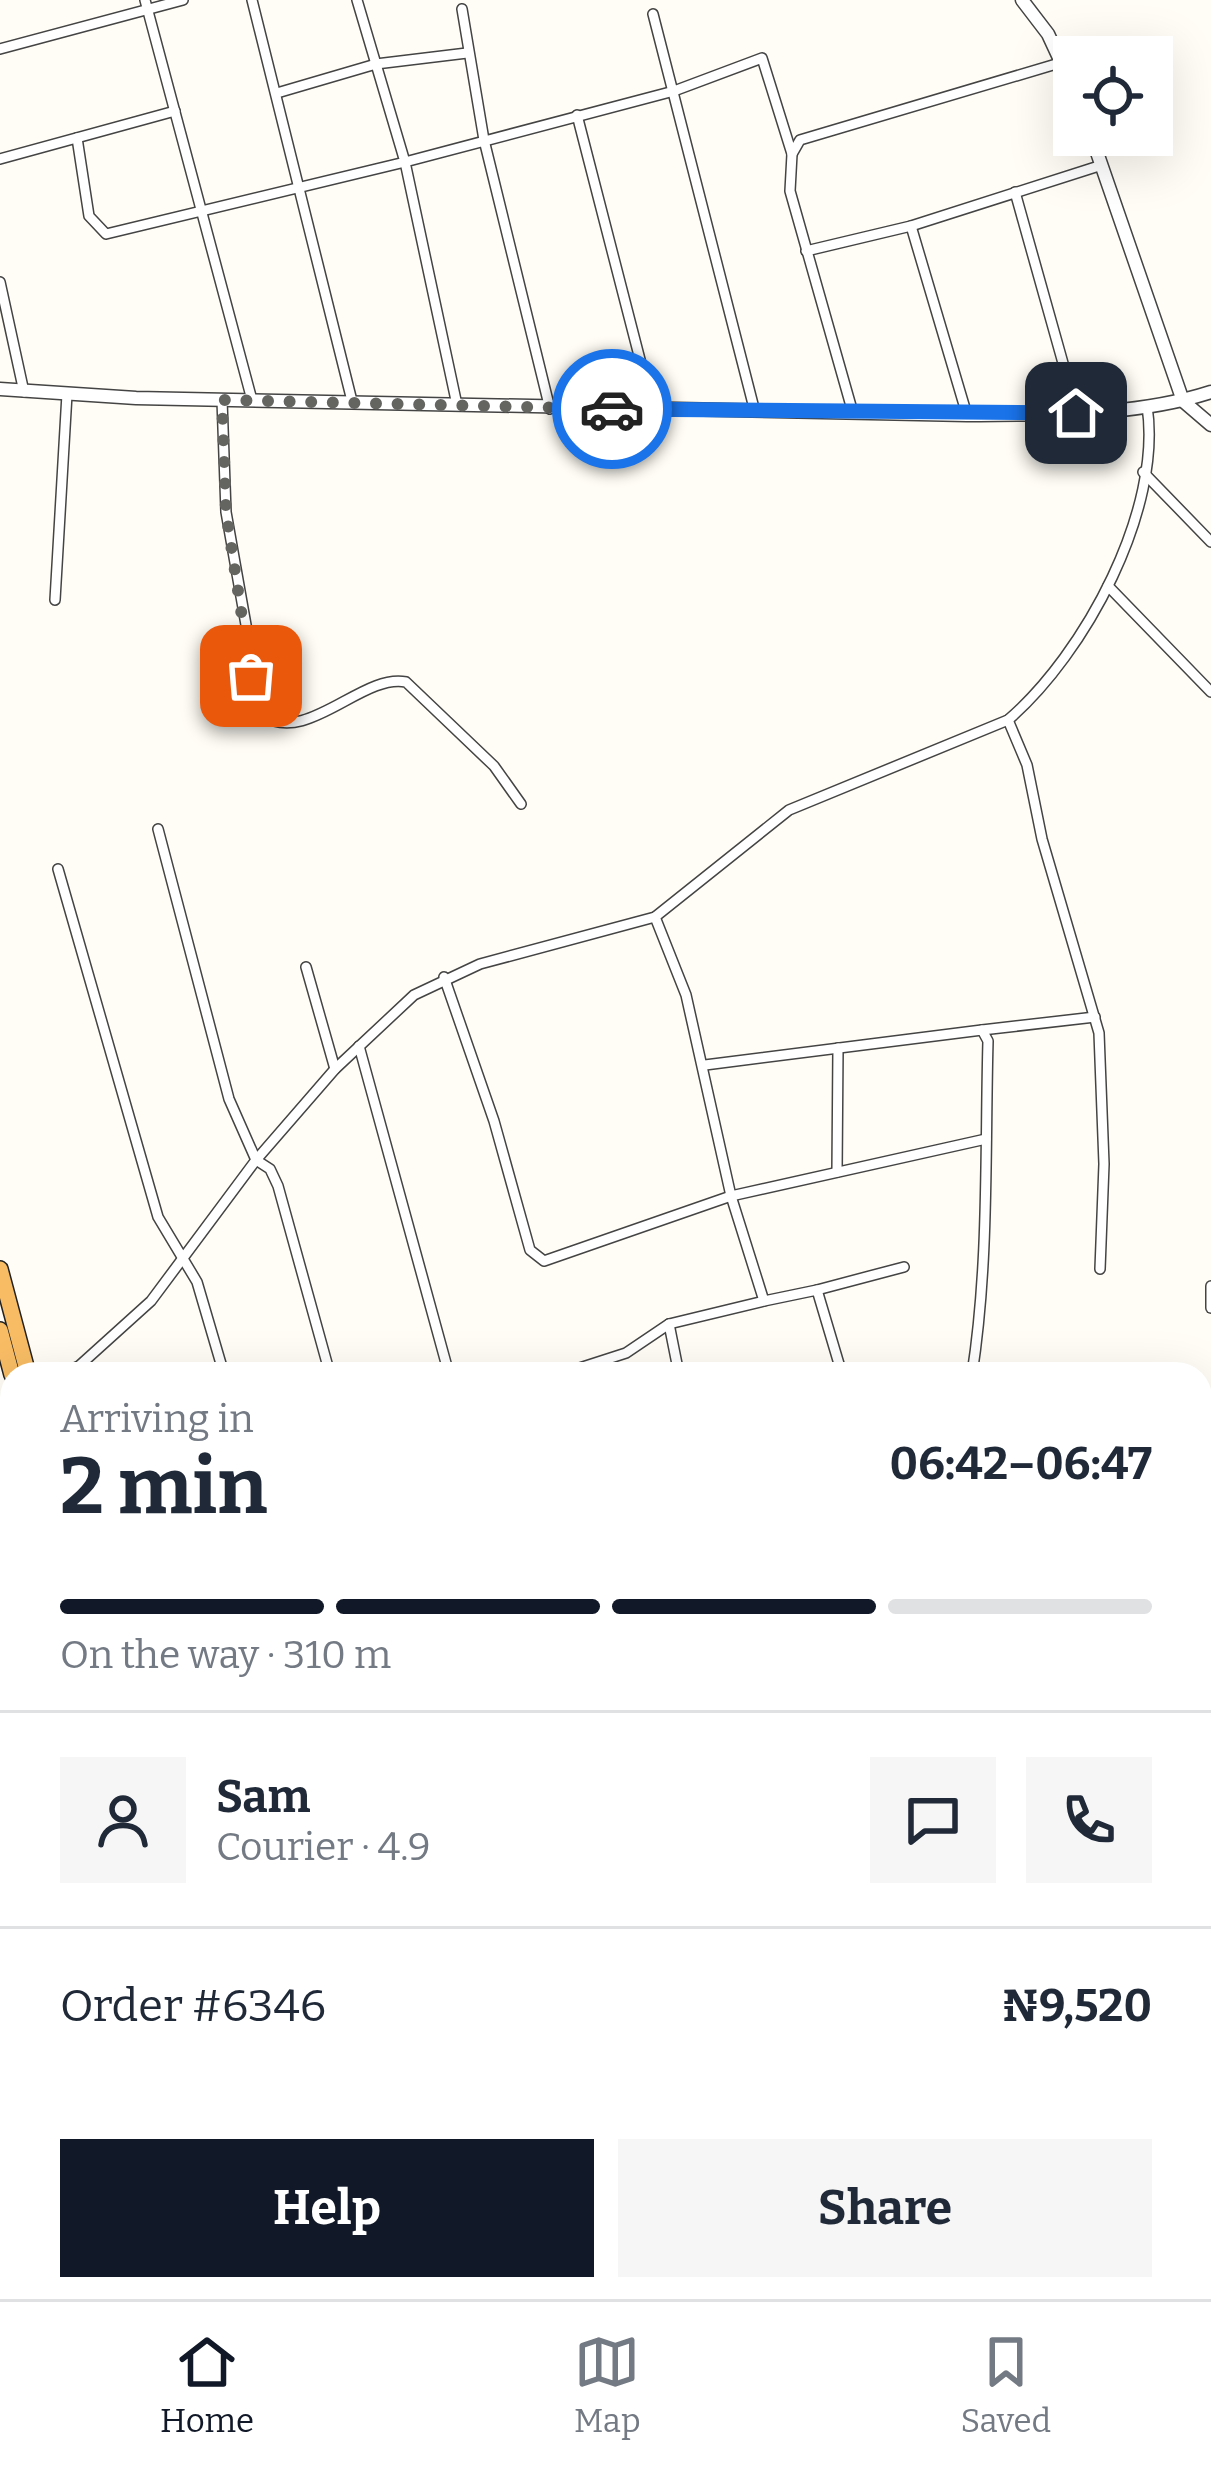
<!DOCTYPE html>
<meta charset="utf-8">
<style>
body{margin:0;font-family:Bitter,serif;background:#f6f6f7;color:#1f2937;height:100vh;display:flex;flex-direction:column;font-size:45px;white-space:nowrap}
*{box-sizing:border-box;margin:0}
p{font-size:39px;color:#747a83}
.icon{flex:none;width:66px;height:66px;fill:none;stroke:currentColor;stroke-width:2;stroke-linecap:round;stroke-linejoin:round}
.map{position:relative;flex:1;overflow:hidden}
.sheet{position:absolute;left:0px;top:1362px;width:1212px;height:939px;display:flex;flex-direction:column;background:#fff;border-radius:36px 36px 0 0;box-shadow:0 12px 48px #0002}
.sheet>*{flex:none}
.fabs{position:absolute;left:1053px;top:36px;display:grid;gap:24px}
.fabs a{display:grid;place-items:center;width:120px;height:120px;border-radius:0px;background:#fff;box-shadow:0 12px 48px #0002;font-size:60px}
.pin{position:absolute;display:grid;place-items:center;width:102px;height:102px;color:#fff;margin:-51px;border-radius:24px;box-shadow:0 6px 18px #0006}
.courier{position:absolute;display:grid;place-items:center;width:120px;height:120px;margin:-60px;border:9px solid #1a73e8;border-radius:50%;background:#fff;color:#222;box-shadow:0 3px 15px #0007}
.summary em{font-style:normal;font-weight:700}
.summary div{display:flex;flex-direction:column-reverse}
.summary{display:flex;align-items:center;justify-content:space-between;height:204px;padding:0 60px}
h1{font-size:78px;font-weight:700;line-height:90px}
.bar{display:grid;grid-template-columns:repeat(4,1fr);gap:18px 12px;align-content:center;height:144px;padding:0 60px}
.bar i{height:15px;border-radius:9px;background:#e0e1e3}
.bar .selected{background:#111827}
.bar p{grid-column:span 4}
.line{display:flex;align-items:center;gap:30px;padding:0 60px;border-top:3px solid #e0e1e3}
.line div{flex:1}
.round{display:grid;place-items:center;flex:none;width:126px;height:126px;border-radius:0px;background:#f6f6f7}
.action{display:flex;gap:24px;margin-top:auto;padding:24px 60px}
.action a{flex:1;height:138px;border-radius:0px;background:#111827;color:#fff;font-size:48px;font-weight:700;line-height:138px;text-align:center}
.action a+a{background:#f6f6f7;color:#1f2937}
.tabs{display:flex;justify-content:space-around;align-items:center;height:168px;border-top:3px solid #e0e1e3;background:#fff;font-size:33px;color:#747a83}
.tabs a{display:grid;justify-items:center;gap:6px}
.tabs .selected{color:#111827}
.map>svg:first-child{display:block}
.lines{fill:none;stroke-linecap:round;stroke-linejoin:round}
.minor-casing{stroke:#444;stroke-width:12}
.tertiary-casing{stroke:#444;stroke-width:15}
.trunk-casing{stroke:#222;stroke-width:18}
.minor{stroke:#fff;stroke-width:9}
.tertiary{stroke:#fff;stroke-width:12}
.trunk{stroke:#f7bc64;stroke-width:15}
.done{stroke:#646461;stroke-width:12;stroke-dasharray:0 21.6}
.route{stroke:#1a73e8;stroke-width:15}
</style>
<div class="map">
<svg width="1211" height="2299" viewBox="0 0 1211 2299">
<rect width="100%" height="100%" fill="#fffdf5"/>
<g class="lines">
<g class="minor-casing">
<g id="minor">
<path d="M 145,0 L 252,400"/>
<path d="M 252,0 L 352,401"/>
<path d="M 462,9 L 484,140 L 550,409"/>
<path d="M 653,14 L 755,412"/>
<path d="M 0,49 L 183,0"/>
<path d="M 277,93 L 376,64 L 467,53"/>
<path d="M 577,115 L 653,410"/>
<path d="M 77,138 L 89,216 L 106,234 L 405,162 L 357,0"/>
<path d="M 0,159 L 175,111"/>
<path d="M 1015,192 L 1077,413"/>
<path d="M 911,226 L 967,415"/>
<path d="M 806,251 L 911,226 L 1102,165"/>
<path d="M 0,282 L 24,392"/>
<path d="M 222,400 L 226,512 L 262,715 C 307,746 362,673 406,682 L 494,766 L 521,804"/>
<path d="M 457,405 L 405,162 L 674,91 L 762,58 L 792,154"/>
<path d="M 853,413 L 790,191 L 792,154 L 800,140 L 1063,62"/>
<path d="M 1143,472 L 1211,542"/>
<path d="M 1108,586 L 1211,692"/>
<path d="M 55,600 L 67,394"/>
<path d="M 1008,720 L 1027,765 L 1042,839 L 1099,1033 L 1104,1164 L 1100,1269"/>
<path d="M 158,829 L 229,1099 L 256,1160 L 270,1169 L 278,1186 L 330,1374"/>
<path d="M 58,869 L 158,1217 L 197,1282 L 224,1374"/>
<path d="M 655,917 L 686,995 L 731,1196 L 764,1301 L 817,1290 L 842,1374"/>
<path d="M 306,967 L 335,1069"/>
<path d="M 444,977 L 494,1121 L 530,1250 L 544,1261 L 731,1196 L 986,1139"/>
<path d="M 982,1030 L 1095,1017"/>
<path d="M 359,1046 L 449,1374"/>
<path d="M 705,1065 L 982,1030 L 988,1041 C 985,1151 989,1265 972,1374"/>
<path d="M 837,1172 L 838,1048"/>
<path d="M 1211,1286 L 1211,1308"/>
<path d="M 817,1290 L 904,1267"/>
<path d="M 669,1324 L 679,1374"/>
<path d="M 62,1374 L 79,1366 L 151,1301 L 256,1160 L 335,1069 L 414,995 L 480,964 L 655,917 L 789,810 L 1008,720 C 1085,654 1163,509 1147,406"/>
<path d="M 561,1374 L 626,1353 L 669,1324 L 764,1301"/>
<path d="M 1200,1445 L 1211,1445"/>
<path d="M 0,1460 L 12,1451"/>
<path d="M 1200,1705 L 1211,1705"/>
<path d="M 0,1799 L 12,1797"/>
<path d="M 1200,1805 L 1211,1805"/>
<path d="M 0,1891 L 12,1941"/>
<path d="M 1200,1909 L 1211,1909"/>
<path d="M 1200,2013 L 1211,2012"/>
<path d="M 1200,2156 L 1211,2166"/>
<path d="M 0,2229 L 12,2226"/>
<path d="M 47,2289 L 50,2299"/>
<path d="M 594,2289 L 597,2299"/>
<path d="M 717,2289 L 719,2299"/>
<path d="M 804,2289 L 805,2299"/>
</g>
</g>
<g class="tertiary-casing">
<g id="tertiary">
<path d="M 1022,0 L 1048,34 L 1074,90"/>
<path d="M 1091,135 L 1183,401 L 1211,425"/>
<path d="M 0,389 L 136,398 L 967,415 C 1048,414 1134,417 1211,392"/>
<path d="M 1200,1576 L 1211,1576"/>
<path d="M 1200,1589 L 1211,1590"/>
</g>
</g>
<g class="trunk-casing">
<g id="trunk">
<path d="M 0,1269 L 28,1374"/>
<path d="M 0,1330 L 12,1375"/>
<path d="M 263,2289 L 266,2299"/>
<path d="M 282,2289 L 285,2299"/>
</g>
</g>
<use href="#minor" class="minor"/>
<use href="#tertiary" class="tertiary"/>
<use href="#trunk" class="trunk"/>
</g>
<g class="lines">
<path class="done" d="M 251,676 L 226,512 L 222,400 L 612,409"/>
<path class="route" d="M 612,409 L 1076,413"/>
</g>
</svg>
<div class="fabs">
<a><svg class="icon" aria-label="locate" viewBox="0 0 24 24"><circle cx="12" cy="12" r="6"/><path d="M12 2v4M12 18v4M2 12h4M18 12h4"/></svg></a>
</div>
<div class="pin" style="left:251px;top:676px;background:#ea580c"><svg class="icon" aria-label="bag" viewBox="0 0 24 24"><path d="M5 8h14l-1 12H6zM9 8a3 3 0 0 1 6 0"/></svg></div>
<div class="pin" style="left:1076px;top:413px;background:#1f2937"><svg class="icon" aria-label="home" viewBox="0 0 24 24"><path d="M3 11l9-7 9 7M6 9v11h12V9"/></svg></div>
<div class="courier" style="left:612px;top:409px"><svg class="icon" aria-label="car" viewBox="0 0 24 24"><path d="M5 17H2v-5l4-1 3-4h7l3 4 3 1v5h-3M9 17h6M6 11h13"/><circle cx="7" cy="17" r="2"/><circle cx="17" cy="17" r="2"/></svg></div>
<section class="sheet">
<div class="summary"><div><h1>2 min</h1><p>Arriving in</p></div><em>06:42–06:47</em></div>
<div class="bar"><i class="selected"></i><i class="selected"></i><i class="selected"></i><i></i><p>On the way · 310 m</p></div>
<div class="line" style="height:216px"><a class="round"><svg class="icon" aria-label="person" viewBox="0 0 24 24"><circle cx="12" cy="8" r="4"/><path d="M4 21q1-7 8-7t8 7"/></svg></a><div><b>Sam</b><p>Courier · 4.9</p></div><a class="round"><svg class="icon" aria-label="chat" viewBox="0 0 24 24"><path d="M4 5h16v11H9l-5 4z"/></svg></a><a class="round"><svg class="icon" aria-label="phone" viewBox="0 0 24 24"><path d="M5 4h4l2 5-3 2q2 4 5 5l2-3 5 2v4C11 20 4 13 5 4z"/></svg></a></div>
<div class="line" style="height:156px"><div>Order #6346</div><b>₦9,520</b></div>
<div class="action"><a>Help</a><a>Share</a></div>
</section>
</div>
<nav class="tabs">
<a class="selected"><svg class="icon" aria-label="home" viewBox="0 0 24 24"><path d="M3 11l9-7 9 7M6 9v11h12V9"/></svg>Home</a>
<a><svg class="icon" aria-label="map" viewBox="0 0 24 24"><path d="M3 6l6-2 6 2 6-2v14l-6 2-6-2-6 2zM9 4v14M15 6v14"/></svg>Map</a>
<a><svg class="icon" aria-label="saved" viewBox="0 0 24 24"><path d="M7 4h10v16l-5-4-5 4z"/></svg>Saved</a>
</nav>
